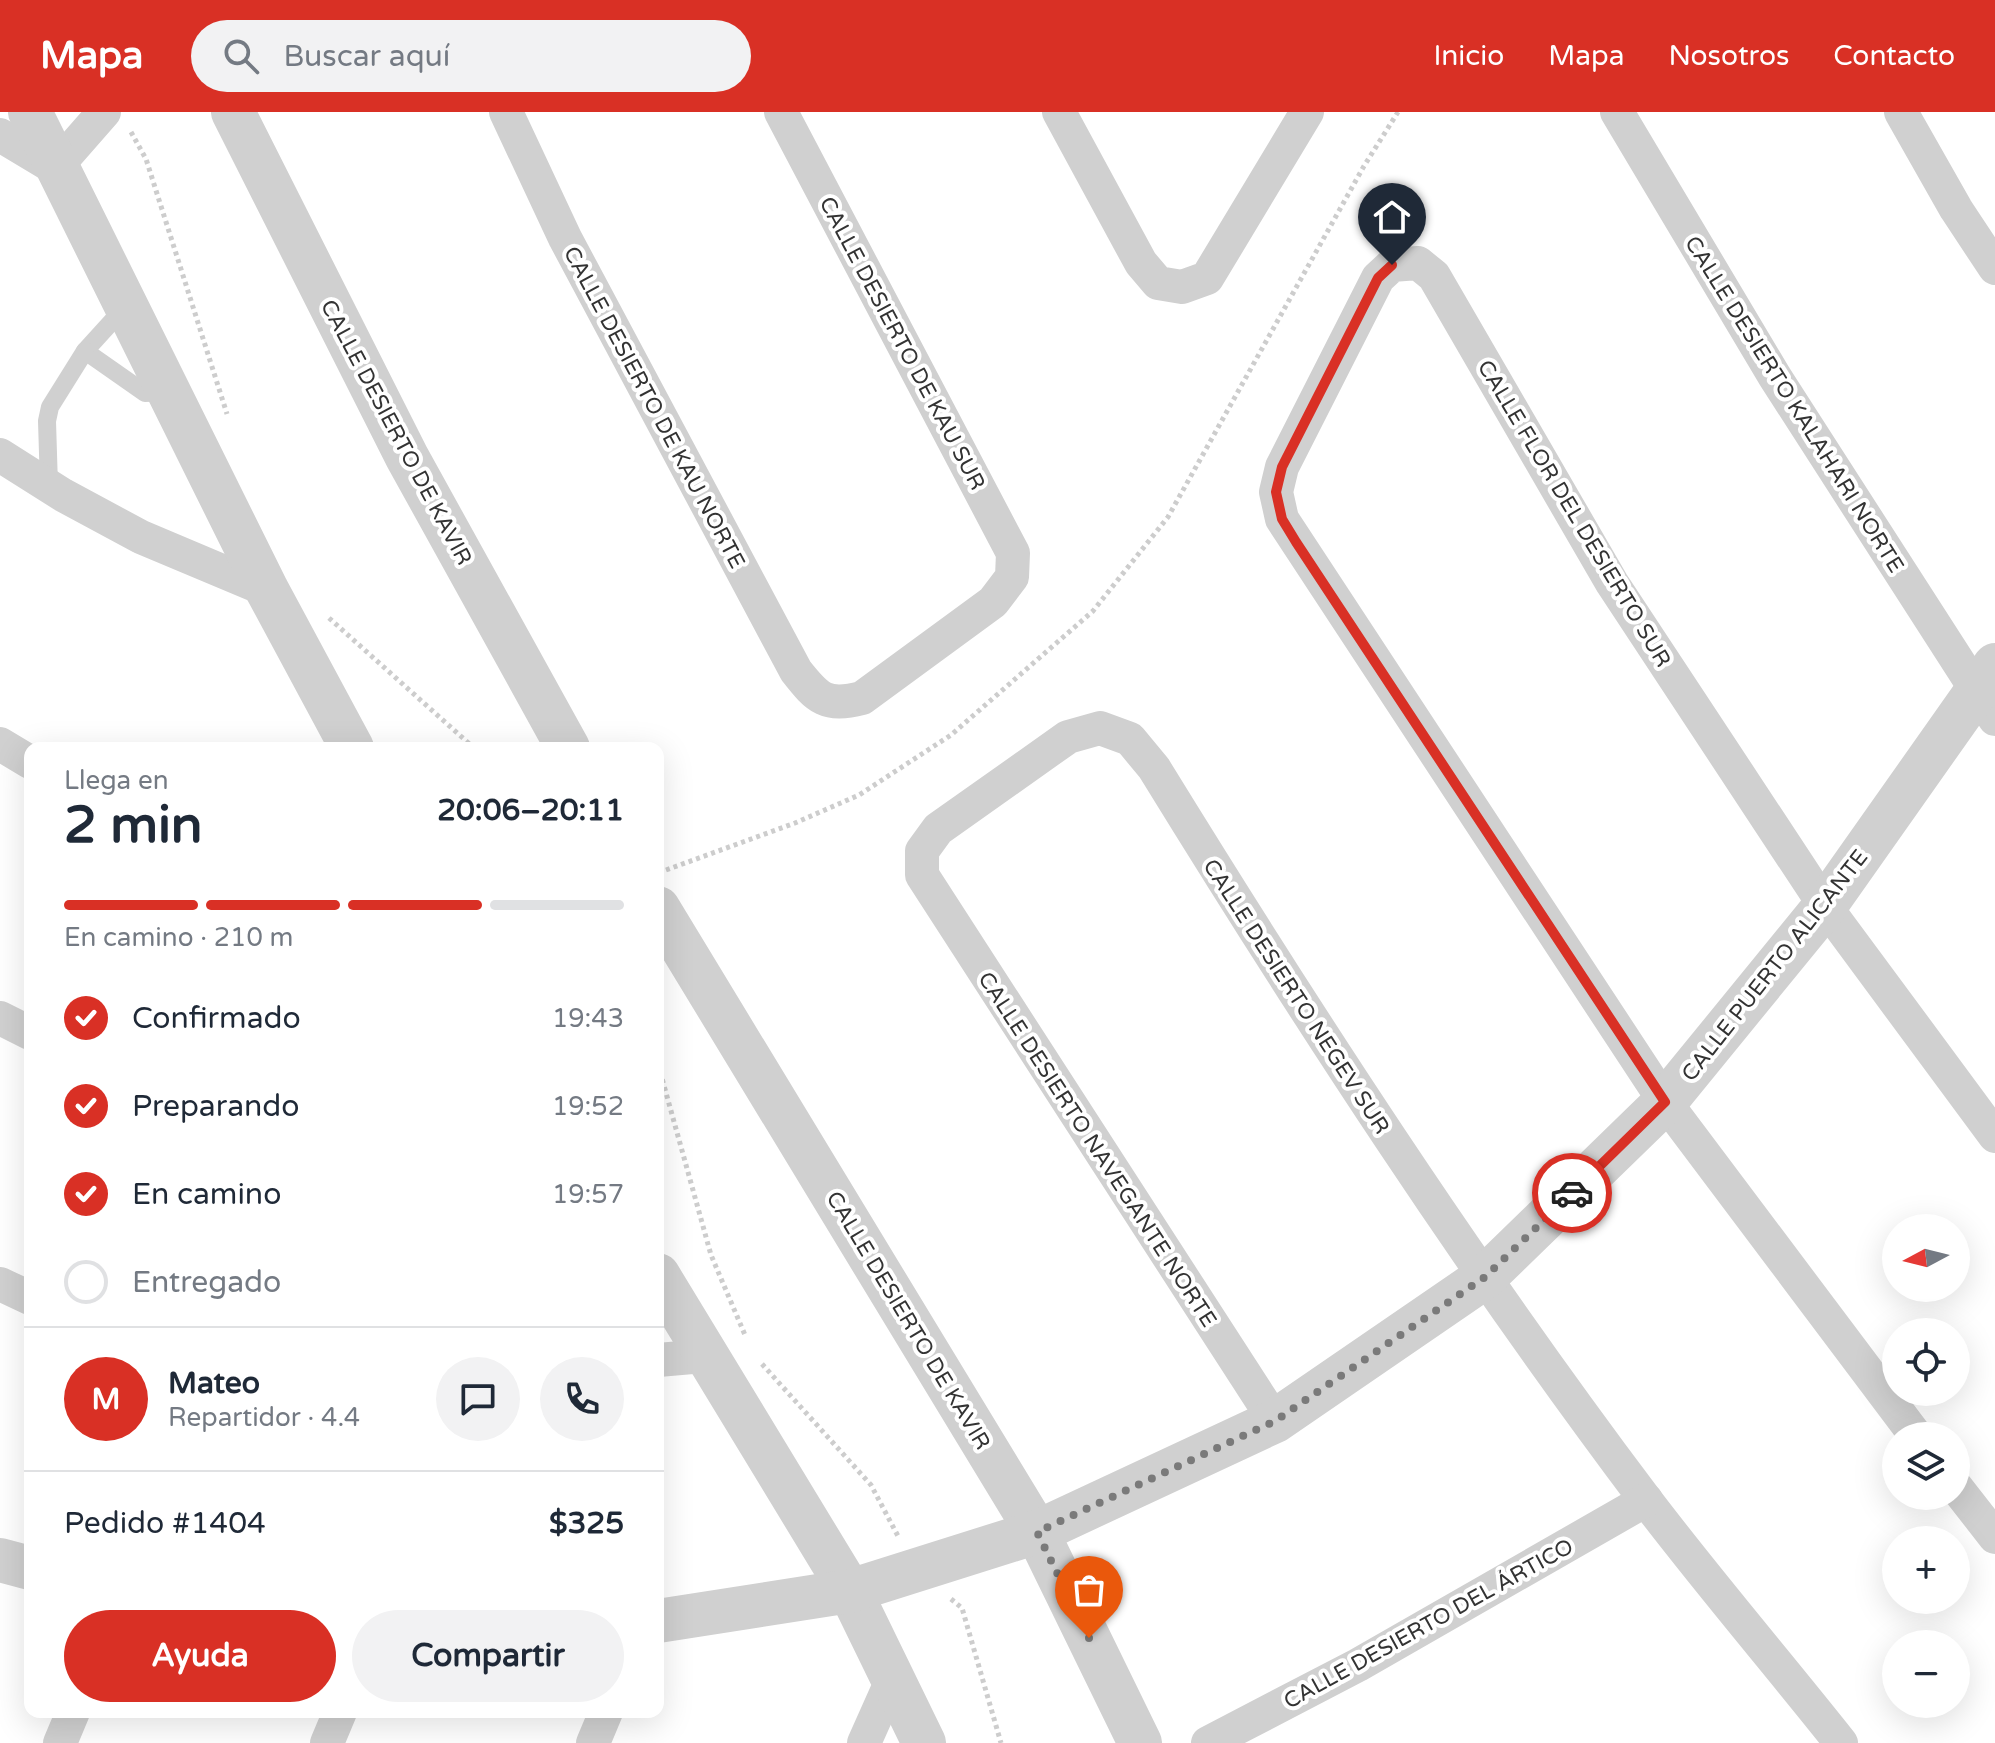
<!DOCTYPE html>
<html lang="es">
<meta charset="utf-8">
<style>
body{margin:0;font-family:"Varela Round",sans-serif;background:#f2f2f3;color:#1f2937;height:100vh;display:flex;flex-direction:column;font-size:30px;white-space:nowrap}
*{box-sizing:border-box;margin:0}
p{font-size:26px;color:#747a83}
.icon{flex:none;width:44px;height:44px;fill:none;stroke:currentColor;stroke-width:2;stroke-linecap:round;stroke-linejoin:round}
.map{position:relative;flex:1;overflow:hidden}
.panel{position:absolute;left:24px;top:630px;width:640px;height:976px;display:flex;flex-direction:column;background:#fff;border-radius:16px;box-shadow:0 8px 32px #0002}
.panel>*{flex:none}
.needle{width:52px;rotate:263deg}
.buttons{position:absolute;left:1882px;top:1102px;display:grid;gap:16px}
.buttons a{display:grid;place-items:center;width:88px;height:88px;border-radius:50%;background:#fff;box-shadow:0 8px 32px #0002;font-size:40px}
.pin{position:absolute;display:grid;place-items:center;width:68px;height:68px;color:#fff;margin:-82px -34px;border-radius:50% 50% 50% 0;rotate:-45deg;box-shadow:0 0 8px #0007}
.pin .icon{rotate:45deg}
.courier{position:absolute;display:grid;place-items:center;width:80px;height:80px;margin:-40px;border:6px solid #d93025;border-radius:50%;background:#fff;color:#222;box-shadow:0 2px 10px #0007}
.head em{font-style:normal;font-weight:700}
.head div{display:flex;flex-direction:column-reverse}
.head{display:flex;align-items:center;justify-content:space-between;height:136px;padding:0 40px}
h1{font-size:52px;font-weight:700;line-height:60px}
.bar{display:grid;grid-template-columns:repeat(4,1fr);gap:12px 8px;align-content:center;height:96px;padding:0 40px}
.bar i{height:10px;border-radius:6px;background:#e0e1e3}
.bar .selected{background:#d93025}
.bar p{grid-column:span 4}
.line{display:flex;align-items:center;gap:20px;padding:0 40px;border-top:2px solid #e0e1e3}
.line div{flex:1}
.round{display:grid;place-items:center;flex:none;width:84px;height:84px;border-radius:42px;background:#f2f2f3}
ol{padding:0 40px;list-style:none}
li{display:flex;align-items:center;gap:24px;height:88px}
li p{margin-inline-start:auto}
li .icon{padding:8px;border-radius:50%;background:#d93025;color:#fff;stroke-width:4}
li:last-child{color:#747a83}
li i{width:44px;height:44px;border:4px solid #e0e1e3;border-radius:50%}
.primary-button{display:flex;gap:16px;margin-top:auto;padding:16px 40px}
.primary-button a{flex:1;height:92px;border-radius:48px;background:#d93025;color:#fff;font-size:32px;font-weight:700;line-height:92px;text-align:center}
.primary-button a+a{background:#f2f2f3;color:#1f2937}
header{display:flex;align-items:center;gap:48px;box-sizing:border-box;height:112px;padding:0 40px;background:#d93025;color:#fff}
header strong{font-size:38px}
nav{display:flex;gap:44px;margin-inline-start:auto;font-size:28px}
.search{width:560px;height:72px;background:#f2f2f3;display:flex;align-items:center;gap:20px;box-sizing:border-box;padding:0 28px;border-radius:44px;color:#747a83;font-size:30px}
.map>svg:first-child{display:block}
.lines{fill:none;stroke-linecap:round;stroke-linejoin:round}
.path{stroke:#cdcdcd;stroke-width:5;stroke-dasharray:4 4;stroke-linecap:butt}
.service{stroke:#d0d0d0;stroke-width:18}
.minor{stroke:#d0d0d0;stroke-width:34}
.tertiary{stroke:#d0d0d0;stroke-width:44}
.done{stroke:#7a7a7a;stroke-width:8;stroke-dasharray:0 14.4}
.route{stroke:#d93025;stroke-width:10}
.labels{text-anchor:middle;stroke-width:8;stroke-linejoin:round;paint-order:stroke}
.street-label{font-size:22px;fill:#333;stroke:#fff}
</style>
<header>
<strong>Mapa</strong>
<div class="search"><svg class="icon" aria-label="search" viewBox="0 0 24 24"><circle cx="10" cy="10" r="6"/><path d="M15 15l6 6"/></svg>Buscar aquí</div>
<nav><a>Inicio</a><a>Mapa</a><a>Nosotros</a><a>Contacto</a></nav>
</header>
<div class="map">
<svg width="1995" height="1631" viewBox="0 0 1995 1631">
<rect width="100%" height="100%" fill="#fff"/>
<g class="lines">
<g class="path">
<path d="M 131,20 L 146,47 L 227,302"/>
<path d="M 329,506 L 474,636"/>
<path d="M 666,758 L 795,711 L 859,683 L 951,623 L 1093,499 L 1168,405 L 1364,54 L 1398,0"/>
<path d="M 658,952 L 711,1143 L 745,1223"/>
<path d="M 762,1252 L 871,1373 L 899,1426"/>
<path d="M 951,1487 L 962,1496 L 1001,1631"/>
</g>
<g class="service">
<path d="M 125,195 L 85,239 L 145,281 L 168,280"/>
<path d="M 49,374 L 47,309 L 50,295 L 85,239"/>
</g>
<g class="minor">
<path d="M 506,0 L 565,126 L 796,559 C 818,587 826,595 862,586 L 993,490 L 1012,465 L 1013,441 L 781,0"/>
<path d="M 1059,0 L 1141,151 L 1158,171 L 1182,175 L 1207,166 L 1307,0"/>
<path d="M 1617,0 L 1775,265 L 1995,607"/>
<path d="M 1901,0 L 1956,97 L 1995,156"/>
<path d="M 0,23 L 55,56 L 104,0"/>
<path d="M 0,343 L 63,383 L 141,425 L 267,478"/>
<path d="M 0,632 L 30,650"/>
<path d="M 0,906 L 30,921"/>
<path d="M 0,1172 L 30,1186"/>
<path d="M 658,1248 L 704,1244"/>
<path d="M 1275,1309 L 922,763 L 922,739 L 938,717 L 1068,625 L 1100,616 L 1130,627 L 1154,656 C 1308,906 1468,1152 1645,1387 C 1708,1470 1776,1549 1841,1631"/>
<path d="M 1916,1324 L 1665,990 L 1282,407 L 1276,380 L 1282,355 L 1378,166 L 1392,153 L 1418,151 L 1434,164 L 1612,471 L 1825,794 L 1995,1024"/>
<path d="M 1956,1375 L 1995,1425"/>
<path d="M 60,1631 L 73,1600"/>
<path d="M 327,1631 L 340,1600"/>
<path d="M 593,1631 L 606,1600"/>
<path d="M 864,1631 L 893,1566"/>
<path d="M 1208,1631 L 1358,1553 L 1646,1388"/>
</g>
<g class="tertiary">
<path d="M 30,0 L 267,478 L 352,636"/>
<path d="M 233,0 L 407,345 L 568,636"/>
<path d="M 658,796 L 1037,1420 L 1140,1631"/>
<path d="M 658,1163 L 850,1479 L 924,1631"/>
<path d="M 0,1448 L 30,1456"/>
<path d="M 658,1509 L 850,1479 L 1037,1420 L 1275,1309 L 1485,1165 L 1665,990 L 1825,794 L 1995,553"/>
</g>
</g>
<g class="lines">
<path class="done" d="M 1089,1526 L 1037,1420 L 1275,1309 L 1485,1165 L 1572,1081"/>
<path class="route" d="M 1392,153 L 1378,166 L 1282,355 L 1276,380 L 1282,407 L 1296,430 L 1665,990 L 1572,1081"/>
</g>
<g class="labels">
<g class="street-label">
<text transform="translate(903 231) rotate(62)" y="8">CALLE DESIERTO DE KAU SUR</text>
<text transform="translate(1795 292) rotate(58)" y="8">CALLE DESIERTO KALAHARI NORTE</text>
<text transform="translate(655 295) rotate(62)" y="8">CALLE DESIERTO DE KAU NORTE</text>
<text transform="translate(397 320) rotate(62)" y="8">CALLE DESIERTO DE KAVIR</text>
<text transform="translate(1575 401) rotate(59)" y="8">CALLE FLOR DEL DESIERTO SUR</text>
<text transform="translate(1774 853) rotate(-52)" y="8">CALLE PUERTO ALICANTE</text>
<text transform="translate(1297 884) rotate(57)" y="8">CALLE DESIERTO NEGEV SUR</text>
<text transform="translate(1098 1037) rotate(57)" y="8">CALLE DESIERTO NAVEGANTE NORTE</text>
<text transform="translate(909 1208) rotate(59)" y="8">CALLE DESIERTO DE KAVIR</text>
<text transform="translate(1428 1511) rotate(-29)" y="8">CALLE DESIERTO DEL ÁRTICO</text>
</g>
</g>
</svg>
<div class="buttons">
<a><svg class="needle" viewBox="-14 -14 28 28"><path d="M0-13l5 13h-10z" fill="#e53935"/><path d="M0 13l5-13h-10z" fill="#747a83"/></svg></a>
<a><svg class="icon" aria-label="locate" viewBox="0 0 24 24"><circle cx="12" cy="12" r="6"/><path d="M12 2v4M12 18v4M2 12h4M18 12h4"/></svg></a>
<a><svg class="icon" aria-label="layers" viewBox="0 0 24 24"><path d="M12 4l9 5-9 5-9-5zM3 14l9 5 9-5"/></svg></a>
<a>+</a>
<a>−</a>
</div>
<div class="pin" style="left:1089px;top:1526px;background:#ea580c"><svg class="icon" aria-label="bag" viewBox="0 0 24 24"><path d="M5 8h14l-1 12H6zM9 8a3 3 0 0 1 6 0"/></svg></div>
<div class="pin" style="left:1392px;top:153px;background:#1f2937"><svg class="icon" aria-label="home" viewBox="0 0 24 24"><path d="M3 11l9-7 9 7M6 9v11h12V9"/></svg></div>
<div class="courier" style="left:1572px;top:1081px"><svg class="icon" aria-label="car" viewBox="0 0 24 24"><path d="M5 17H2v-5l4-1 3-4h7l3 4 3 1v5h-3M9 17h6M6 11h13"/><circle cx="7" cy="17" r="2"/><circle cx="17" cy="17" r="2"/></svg></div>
<section class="panel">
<div class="head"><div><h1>2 min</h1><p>Llega en</p></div><em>20:06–20:11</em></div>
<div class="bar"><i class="selected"></i><i class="selected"></i><i class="selected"></i><i></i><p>En camino · 210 m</p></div>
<ol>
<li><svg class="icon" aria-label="check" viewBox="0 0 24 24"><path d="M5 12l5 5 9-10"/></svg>Confirmado<p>19:43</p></li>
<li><svg class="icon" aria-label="check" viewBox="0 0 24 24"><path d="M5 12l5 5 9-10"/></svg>Preparando<p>19:52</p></li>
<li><svg class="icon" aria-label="check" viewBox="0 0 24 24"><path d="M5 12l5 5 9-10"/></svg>En camino<p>19:57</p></li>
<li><i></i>Entregado</li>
</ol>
<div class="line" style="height:144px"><b class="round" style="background:#d93025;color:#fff">M</b><div><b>Mateo</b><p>Repartidor · 4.4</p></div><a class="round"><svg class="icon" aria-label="chat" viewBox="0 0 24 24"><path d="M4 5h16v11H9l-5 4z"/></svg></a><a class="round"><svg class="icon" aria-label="phone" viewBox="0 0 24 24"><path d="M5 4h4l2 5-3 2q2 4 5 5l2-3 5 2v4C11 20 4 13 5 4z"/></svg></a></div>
<div class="line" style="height:104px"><div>Pedido #1404</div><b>$325</b></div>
<div class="primary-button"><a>Ayuda</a><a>Compartir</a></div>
</section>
</div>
